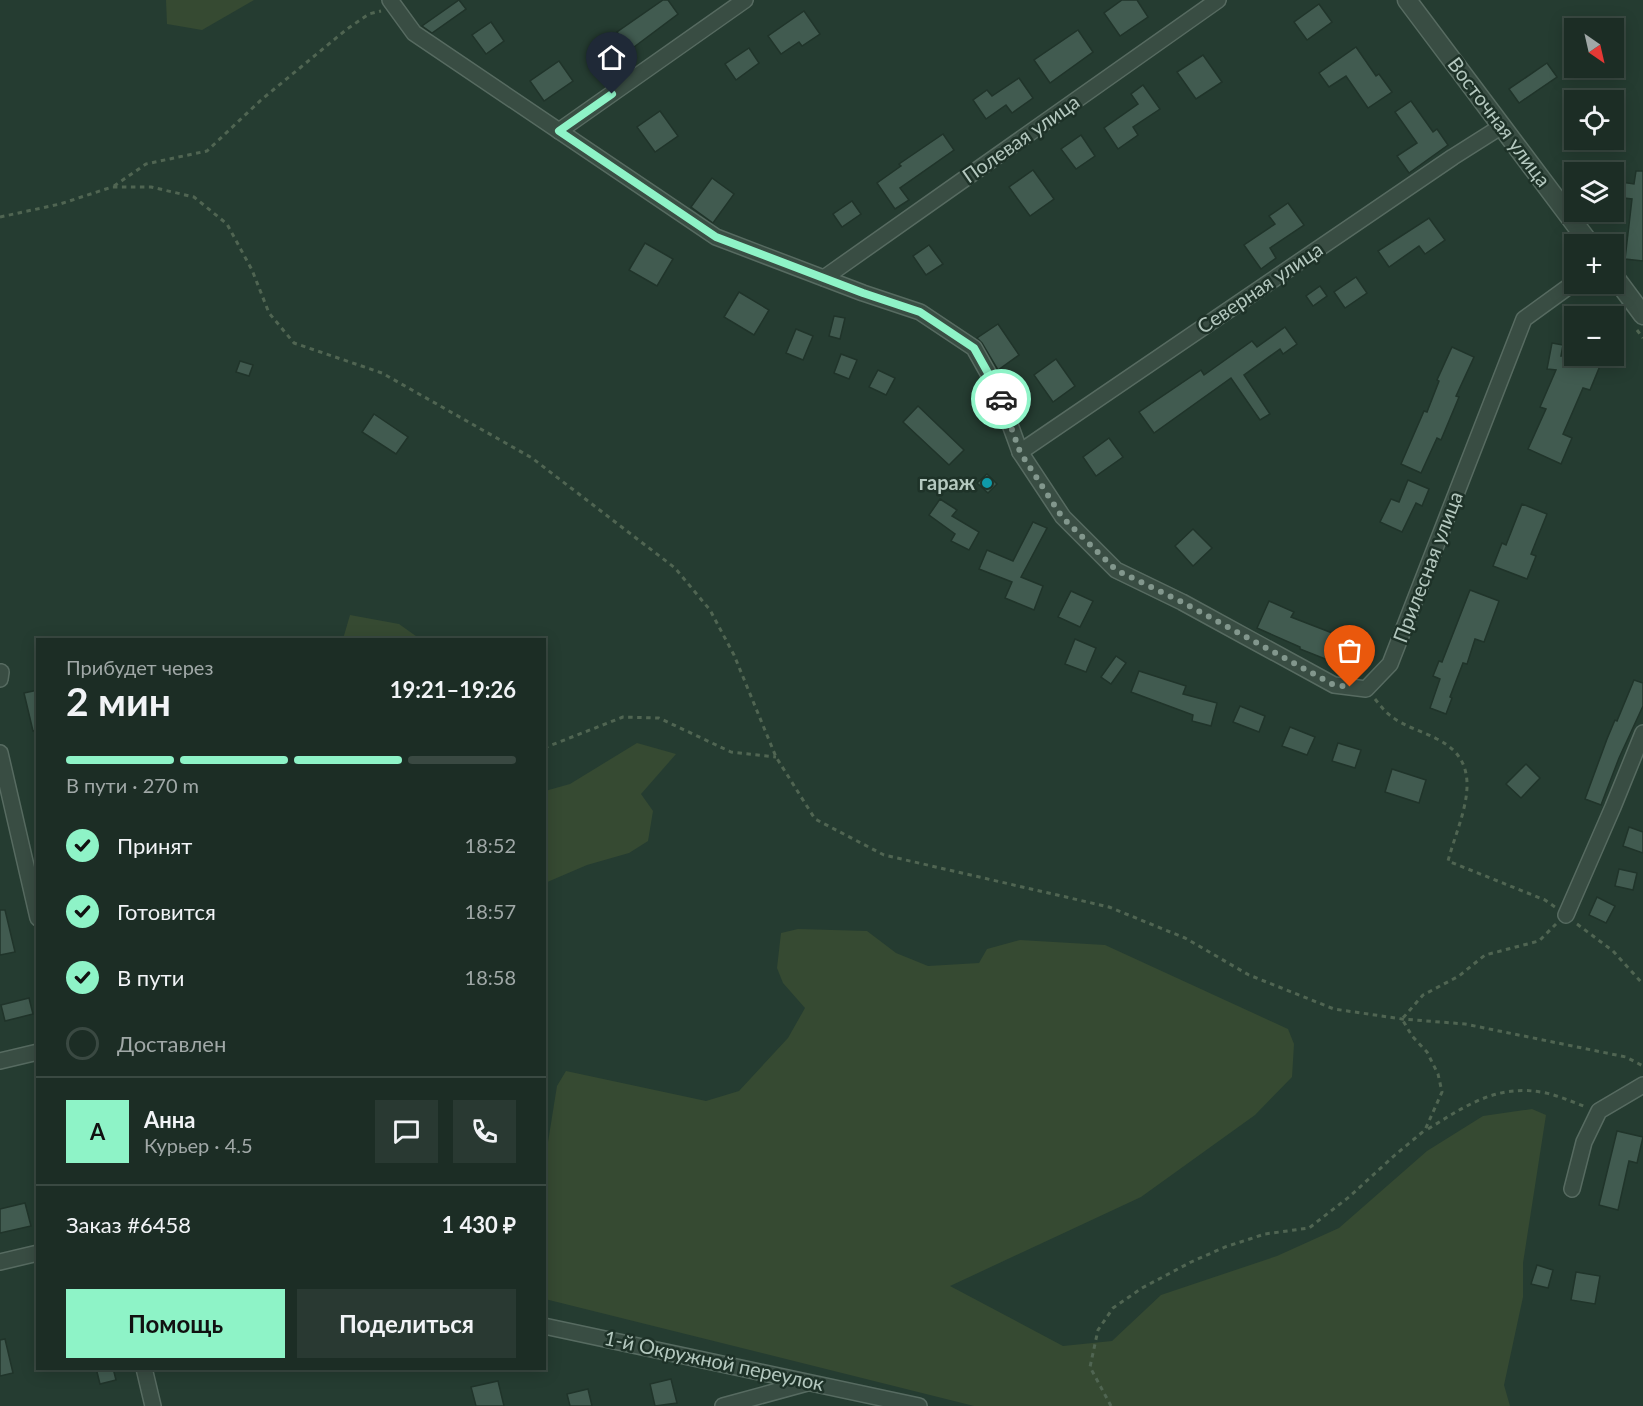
<!DOCTYPE html>
<html lang="ru">
<meta charset="utf-8">
<style>
body{margin:0;font-family:Lato,sans-serif;background:#293932;color:#f1f3f6;height:100vh;display:flex;flex-direction:column;font-size:22px;white-space:nowrap}
*{box-sizing:border-box;margin:0}
p{font-size:20px;color:#a0a8a7}
.icon{flex:none;width:33px;height:33px;fill:none;stroke:currentColor;stroke-width:2;stroke-linecap:round;stroke-linejoin:round}
.map{position:relative;flex:1;overflow:hidden}
.side{position:absolute;left:36px;top:638px;width:510px;height:732px;display:flex;flex-direction:column;background:#1c2d25;border-radius:0px;box-shadow:0 3px 15px #0003,0 0 0 2px #3a4942}
.side>*{flex:none}
.needle{width:39px;rotate:146deg}
.controls{position:absolute;left:1564px;top:18px;display:grid;gap:12px}
.controls a{display:grid;place-items:center;width:60px;height:60px;border-radius:0px;background:#1c2d25;box-shadow:0 3px 15px #0003,0 0 0 2px #3a4942;font-size:30px}
.pin{position:absolute;display:grid;place-items:center;width:51px;height:51px;color:#fff;margin:-62px -26px;border-radius:50% 50% 50% 0;rotate:-45deg;box-shadow:0 0 6px #0007}
.pin .icon{rotate:45deg}
.courier{position:absolute;display:grid;place-items:center;width:60px;height:60px;margin:-30px;border:4px solid #8ef3c7;border-radius:50%;background:#fff;color:#222;box-shadow:0 2px 8px #0007}
.summary em{font-style:normal;font-weight:700}
.summary div{display:flex;flex-direction:column-reverse}
.summary{display:flex;align-items:center;justify-content:space-between;height:102px;padding:0 30px}
h1{font-size:39px;font-weight:700;line-height:45px}
.bar{display:grid;grid-template-columns:repeat(4,1fr);gap:9px 6px;align-content:center;height:72px;padding:0 30px}
.bar i{height:8px;border-radius:4px;background:#3a4942}
.bar .active{background:#8ef3c7}
.bar p{grid-column:span 4}
.line{display:flex;align-items:center;gap:15px;padding:0 30px;border-top:2px solid #3a4942}
.line div{flex:1}
.round{display:grid;place-items:center;flex:none;width:63px;height:63px;border-radius:0px;background:#293932}
ol{padding:0 30px;list-style:none}
li{display:flex;align-items:center;gap:18px;height:66px}
li p{margin-inline-start:auto}
li .icon{padding:6px;border-radius:50%;background:#8ef3c7;color:#111;stroke-width:4}
li:last-child{color:#a0a8a7}
li i{width:33px;height:33px;border:3px solid #3a4942;border-radius:50%}
.cta{display:flex;gap:12px;margin-top:auto;padding:12px 30px}
.cta a{flex:1;height:69px;border-radius:0px;background:#8ef3c7;color:#111;font-size:24px;font-weight:700;line-height:69px;text-align:center}
.cta a+a{background:#293932;color:#f1f3f6}
.map>svg:first-child{display:block}
.green{fill:#364a32}
.building{fill:#415b50;stroke:#20342a;stroke-width:1.5}
.lines{fill:none;stroke-linecap:round;stroke-linejoin:round}
.minor-casing{stroke:#576b61;stroke-width:18}
.tertiary-casing{stroke:#576b61;stroke-width:21}
.path{stroke:#506552;stroke-width:3;stroke-dasharray:4.5 4.5;stroke-linecap:butt}
.minor{stroke:#394d43;stroke-width:15}
.tertiary{stroke:#394d43;stroke-width:18}
.done{stroke:#82978d;stroke-width:6;stroke-dasharray:0 10.8}
.route{stroke:#8ef3c7;stroke-width:8}
.culture-dot{fill:#0f9aa8;stroke:#1e3228;stroke-width:2}
.labels{text-anchor:middle;stroke-width:5;stroke-linejoin:round;paint-order:stroke}
.street-label{font-size:20px;fill:#b4c8bf;stroke:#1e3228}
.poi-label{font-size:20px;font-weight:bold;fill:#b4c8bf;stroke:#1e3228;text-anchor:end}
</style>
<div class="map">
<svg width="1643" height="1406" viewBox="0 0 1643 1406">
<rect width="100%" height="100%" fill="#253c31"/>
<g class="green">
<path d="M 166,0 L 254,0 L 202,30 L 167,24 Z"/>
<path d="M 350,615 L 399,624 L 420,639 L 343,639 Z"/>
<path d="M 637,743 L 676,754 L 641,794 L 653,811 L 648,841 L 629,853 L 587,865 L 545,883 L 545,791 L 570,784 Z"/>
<path d="M 798,929 L 867,931 L 896,953 L 928,966 L 979,963 L 987,949 L 1020,940 L 1105,945 L 1288,1029 L 1294,1044 L 1292,1077 L 1255,1115 L 1141,1197 L 950,1286 L 1063,1346 L 1112,1341 L 1161,1295 L 1277,1256 L 1339,1228 L 1427,1151 L 1483,1116 L 1532,1109 L 1546,1115 L 1523,1263 L 1523,1297 L 1504,1385 L 1510,1406 L 974,1406 L 545,1299 L 545,1145 L 548,1142 L 557,1086 L 566,1071 L 706,1101 L 739,1091 L 788,1038 L 805,1008 L 783,983 L 777,968 L 781,933 Z"/>
</g>
<g class="building">
<path d="M 459,0 L 466,9 L 432,33 L 422,26 Z"/>
<path d="M 663,0 L 668,0 L 678,14 L 630,50 L 617,32 Z"/>
<path d="M 1122,0 L 1137,0 L 1148,17 L 1120,36 L 1104,13 Z"/>
<path d="M 1319,4 L 1332,22 L 1307,40 L 1294,22 Z"/>
<path d="M 804,11 L 820,34 L 802,46 L 799,42 L 781,54 L 768,36 Z"/>
<path d="M 491,22 L 504,41 L 486,54 L 472,35 Z"/>
<path d="M 1078,30 L 1093,52 L 1050,83 L 1034,60 Z"/>
<path d="M 1356,47 L 1376,76 L 1379,74 L 1392,92 L 1368,108 L 1346,76 L 1329,87 L 1319,73 Z"/>
<path d="M 749,48 L 759,63 L 736,80 L 725,64 Z"/>
<path d="M 1203,55 L 1222,82 L 1196,99 L 1177,72 Z"/>
<path d="M 559,61 L 573,81 L 544,101 L 530,81 Z"/>
<path d="M 1547,63 L 1557,77 L 1519,103 L 1509,89 Z"/>
<path d="M 1019,78 L 1033,98 L 1012,113 L 1006,105 L 986,119 L 973,100 L 987,90 L 992,96 Z"/>
<path d="M 1143,85 L 1160,109 L 1133,127 L 1138,135 L 1118,149 L 1104,128 L 1138,104 L 1131,94 Z"/>
<path d="M 1411,101 L 1433,132 L 1437,129 L 1448,145 L 1409,173 L 1397,156 L 1417,143 L 1395,112 Z"/>
<path d="M 660,111 L 678,136 L 655,152 L 637,127 Z"/>
<path d="M 943,134 L 954,150 L 900,188 L 909,200 L 895,209 L 877,183 L 901,166 L 899,164 Z"/>
<path d="M 1081,135 L 1095,156 L 1076,169 L 1061,149 Z"/>
<path d="M 1564,164 L 1575,165 L 1575,178 L 1563,176 Z"/>
<path d="M 1033,170 L 1054,199 L 1030,216 L 1009,187 Z"/>
<path d="M 1636,171 L 1643,171 L 1643,261 L 1625,259 L 1632,199 L 1614,197 L 1614,181 L 1634,184 Z"/>
<path d="M 712,178 L 734,194 L 713,223 L 691,207 Z"/>
<path d="M 852,201 L 861,214 L 842,227 L 833,214 Z"/>
<path d="M 1288,203 L 1304,225 L 1270,248 L 1276,258 L 1261,269 L 1244,245 L 1275,224 L 1269,216 Z"/>
<path d="M 1429,218 L 1445,240 L 1425,254 L 1419,246 L 1389,267 L 1378,251 Z"/>
<path d="M 645,243 L 673,259 L 657,286 L 629,270 Z"/>
<path d="M 929,245 L 943,264 L 926,275 L 913,256 Z"/>
<path d="M 1356,277 L 1367,293 L 1345,308 L 1334,292 Z"/>
<path d="M 1320,286 L 1327,296 L 1313,306 L 1306,296 Z"/>
<path d="M 739,292 L 769,310 L 754,335 L 724,317 Z"/>
<path d="M 834,316 L 845,318 L 840,339 L 829,336 Z"/>
<path d="M 998,324 L 1019,355 L 998,370 L 982,343 L 977,338 Z"/>
<path d="M 1285,327 L 1297,344 L 1283,354 L 1280,349 L 1244,375 L 1270,414 L 1260,420 L 1231,378 L 1154,433 L 1139,412 L 1201,370 L 1204,375 L 1252,341 L 1257,347 Z"/>
<path d="M 796,329 L 813,336 L 803,360 L 786,353 Z"/>
<path d="M 1552,343 L 1563,345 L 1561,356 L 1604,356 L 1590,390 L 1583,388 L 1563,434 L 1572,438 L 1561,464 L 1528,449 L 1546,409 L 1540,407 L 1556,370 L 1547,369 Z"/>
<path d="M 1452,347 L 1474,357 L 1456,396 L 1459,397 L 1441,440 L 1437,438 L 1421,473 L 1401,464 L 1424,411 L 1427,412 L 1439,381 L 1437,380 Z"/>
<path d="M 841,354 L 857,360 L 849,379 L 834,373 Z"/>
<path d="M 1056,359 L 1075,386 L 1053,402 L 1034,375 Z"/>
<path d="M 240,361 L 253,365 L 249,376 L 236,372 Z"/>
<path d="M 878,370 L 895,378 L 886,395 L 869,387 Z"/>
<path d="M 918,406 L 964,450 L 949,465 L 903,422 Z"/>
<path d="M 374,414 L 408,437 L 396,454 L 362,432 Z"/>
<path d="M 1109,438 L 1123,457 L 1096,476 L 1083,457 Z"/>
<path d="M 987,474 L 997,484 L 988,493 L 977,483 Z"/>
<path d="M 1408,480 L 1429,489 L 1422,506 L 1416,503 L 1402,532 L 1380,522 L 1391,499 L 1399,502 Z"/>
<path d="M 940,499 L 957,510 L 952,516 L 979,532 L 969,550 L 951,541 L 955,534 L 929,515 Z"/>
<path d="M 1522,504 L 1547,514 L 1531,554 L 1536,556 L 1527,579 L 1493,566 L 1502,543 L 1506,545 Z"/>
<path d="M 1033,522 L 1047,528 L 1021,577 L 1043,586 L 1034,610 L 1005,598 L 1012,582 L 979,569 L 987,550 L 1013,561 Z"/>
<path d="M 1193,529 L 1212,548 L 1193,566 L 1175,546 Z"/>
<path d="M 1470,590 L 1499,601 L 1484,642 L 1475,639 L 1467,664 L 1463,663 L 1450,697 L 1452,698 L 1446,714 L 1430,708 L 1440,679 L 1433,676 L 1439,661 L 1442,662 Z"/>
<path d="M 1071,591 L 1093,601 L 1080,627 L 1058,617 Z"/>
<path d="M 1269,601 L 1294,612 L 1291,617 L 1353,641 L 1343,666 L 1300,649 L 1300,647 L 1257,628 Z"/>
<path d="M 1075,639 L 1096,648 L 1086,672 L 1065,664 Z"/>
<path d="M 1116,656 L 1126,663 L 1111,684 L 1101,677 Z"/>
<path d="M 1139,671 L 1186,686 L 1183,694 L 1217,703 L 1211,726 L 1192,721 L 1193,715 L 1131,692 Z"/>
<path d="M 1634,680 L 1643,683 L 1643,706 L 1619,758 L 1601,805 L 1585,799 L 1607,739 L 1615,720 L 1617,721 Z"/>
<path d="M 38,690 L 38,730 L 33,731 L 24,693 Z"/>
<path d="M 1240,706 L 1265,716 L 1259,732 L 1233,722 Z"/>
<path d="M 1290,727 L 1315,737 L 1307,755 L 1282,746 Z"/>
<path d="M 1338,743 L 1361,750 L 1355,768 L 1332,761 Z"/>
<path d="M 1526,764 L 1540,778 L 1521,798 L 1506,784 Z"/>
<path d="M 1392,769 L 1426,780 L 1419,803 L 1385,792 Z"/>
<path d="M 1629,827 L 1643,832 L 1643,853 L 1623,846 Z"/>
<path d="M 1619,869 L 1637,873 L 1633,890 L 1615,886 Z"/>
<path d="M 1597,897 L 1615,906 L 1606,923 L 1589,915 Z"/>
<path d="M 0,910 L 5,910 L 15,952 L 0,955 Z"/>
<path d="M 29,998 L 33,1014 L 5,1021 L 1,1005 Z"/>
<path d="M 1617,1131 L 1643,1137 L 1637,1163 L 1629,1161 L 1618,1210 L 1599,1205 Z"/>
<path d="M 25,1203 L 31,1226 L 0,1233 L 0,1209 Z"/>
<path d="M 1537,1265 L 1553,1270 L 1548,1288 L 1531,1284 Z"/>
<path d="M 1576,1272 L 1600,1276 L 1595,1304 L 1571,1300 Z"/>
<path d="M 5,1339 L 13,1373 L 0,1376 L 0,1340 Z"/>
<path d="M 96,1368 L 113,1368 L 116,1380 L 100,1384 Z"/>
<path d="M 671,1379 L 677,1403 L 655,1406 L 650,1384 Z"/>
<path d="M 498,1381 L 504,1406 L 476,1406 L 471,1387 Z"/>
<path d="M 588,1389 L 592,1406 L 570,1406 L 567,1394 Z"/>
</g>
<g class="lines">
<g class="minor-casing">
<g id="minor">
<path d="M 390,0 L 414,33 L 716,237 L 863,293 L 920,312 L 974,348 L 997,389 L 1020,452 L 1063,517 L 1116,570 L 1182,602 L 1334,685 L 1366,689 L 1390,664 L 1524,319 L 1575,282"/>
<path d="M 559,131 L 745,0"/>
<path d="M 824,278 L 1218,0"/>
<path d="M 1020,452 L 1453,157 L 1502,126"/>
<path d="M 0,679 L 1,672"/>
<path d="M 0,753 L 38,918"/>
<path d="M 1566,915 L 1613,807 L 1643,733"/>
<path d="M 0,1061 L 38,1052"/>
<path d="M 1572,1189 L 1584,1142 L 1599,1111 L 1643,1085"/>
<path d="M 0,1262 L 38,1253"/>
<path d="M 544,1326 L 919,1406"/>
<path d="M 144,1368 L 153,1406"/>
<path d="M 723,1406 L 807,1383"/>
</g>
</g>
<g class="tertiary-casing">
<g id="tertiary">
<path d="M 1407,0 L 1590,244"/>
<path d="M 1614,276 L 1643,315"/>
</g>
</g>
<g class="path">
<path d="M 114,186 L 146,164 L 207,151 L 261,100 L 347,29 L 369,14 L 381,11"/>
<path d="M 0,217 L 60,204 L 112,187 L 151,187 L 194,197 L 227,224 L 252,270 L 269,313 L 294,343 L 382,373 L 532,458 L 675,568 L 710,610 L 734,655 L 776,757 L 815,819 L 884,855 L 1109,907 L 1185,938 L 1249,975 L 1334,1009 L 1402,1019 L 1465,1024 L 1626,1057 L 1643,1066"/>
<path d="M 1637,330 L 1643,338"/>
<path d="M 1375,699 C 1380,705 1385,712 1391,716 C 1403,726 1422,731 1437,739 C 1490,765 1459,819 1448,861 L 1545,900 L 1555,907"/>
<path d="M 544,748 L 623,717 L 659,718 L 731,752 L 776,757"/>
<path d="M 1577,924 L 1613,951 L 1643,984"/>
<path d="M 1428,1129 C 1467,1105 1498,1083 1546,1093 C 1559,1096 1573,1102 1586,1107"/>
<path d="M 1111,1406 L 1090,1367 L 1098,1330 L 1113,1308 L 1142,1288 L 1191,1262 L 1225,1247 L 1265,1234 L 1309,1228 L 1349,1197 L 1395,1155 L 1425,1130 L 1442,1092 L 1438,1074 L 1427,1052 L 1412,1036 L 1402,1019 L 1423,995 L 1459,976 L 1485,955 L 1539,941 L 1556,924"/>
</g>
<use href="#minor" class="minor"/>
<use href="#tertiary" class="tertiary"/>
</g>
<g class="lines">
<path class="done" d="M 1001,399 L 1020,452 L 1062,517 L 1116,570 L 1182,602 L 1334,685 L 1350,687"/>
<path class="route" d="M 612,94 L 559,131 L 716,237 L 863,293 L 920,312 L 974,348 L 997,389 L 1001,399"/>
</g>
<circle class="culture-dot" cx="987" cy="483" r="6"/>
<g class="labels">
<g class="street-label">
<text transform="translate(1499 122) rotate(53)" y="7">Восточная улица</text>
<text transform="translate(1021 139) rotate(-35)" y="7">Полевая улица</text>
<text transform="translate(1260 288) rotate(-34)" y="7">Северная улица</text>
<text transform="translate(1428 567) rotate(-69)" y="7">Прилесная улица</text>
<text transform="translate(714 1361) rotate(12)" y="7">1-й Окружной переулок</text>
</g>
<g class="poi-label">
<text x="975" y="490">гараж</text>
</g>
</g>
</svg>
<div class="controls">
<a><svg class="needle" viewBox="-14 -14 28 28"><path d="M0-13l5 13h-10z" fill="#e53935"/><path d="M0 13l5-13h-10z" fill="#a0a8a7"/></svg></a>
<a><svg class="icon" aria-label="locate" viewBox="0 0 24 24"><circle cx="12" cy="12" r="6"/><path d="M12 2v4M12 18v4M2 12h4M18 12h4"/></svg></a>
<a><svg class="icon" aria-label="layers" viewBox="0 0 24 24"><path d="M12 4l9 5-9 5-9-5zM3 14l9 5 9-5"/></svg></a>
<a>+</a>
<a>−</a>
</div>
<div class="pin" style="left:1350px;top:687px;background:#ea580c"><svg class="icon" aria-label="bag" viewBox="0 0 24 24"><path d="M5 8h14l-1 12H6zM9 8a3 3 0 0 1 6 0"/></svg></div>
<div class="pin" style="left:612px;top:94px;background:#1f2937"><svg class="icon" aria-label="home" viewBox="0 0 24 24"><path d="M3 11l9-7 9 7M6 9v11h12V9"/></svg></div>
<div class="courier" style="left:1001px;top:399px"><svg class="icon" aria-label="car" viewBox="0 0 24 24"><path d="M5 17H2v-5l4-1 3-4h7l3 4 3 1v5h-3M9 17h6M6 11h13"/><circle cx="7" cy="17" r="2"/><circle cx="17" cy="17" r="2"/></svg></div>
<section class="side">
<div class="summary"><div><h1>2 мин</h1><p>Прибудет через</p></div><em>19:21–19:26</em></div>
<div class="bar"><i class="active"></i><i class="active"></i><i class="active"></i><i></i><p>В пути · 270 m</p></div>
<ol>
<li><svg class="icon" aria-label="check" viewBox="0 0 24 24"><path d="M5 12l5 5 9-10"/></svg>Принят<p>18:52</p></li>
<li><svg class="icon" aria-label="check" viewBox="0 0 24 24"><path d="M5 12l5 5 9-10"/></svg>Готовится<p>18:57</p></li>
<li><svg class="icon" aria-label="check" viewBox="0 0 24 24"><path d="M5 12l5 5 9-10"/></svg>В пути<p>18:58</p></li>
<li><i></i>Доставлен</li>
</ol>
<div class="line" style="height:108px"><b class="round" style="background:#8ef3c7;color:#111">А</b><div><b>Анна</b><p>Курьер · 4.5</p></div><a class="round"><svg class="icon" aria-label="chat" viewBox="0 0 24 24"><path d="M4 5h16v11H9l-5 4z"/></svg></a><a class="round"><svg class="icon" aria-label="phone" viewBox="0 0 24 24"><path d="M5 4h4l2 5-3 2q2 4 5 5l2-3 5 2v4C11 20 4 13 5 4z"/></svg></a></div>
<div class="line" style="height:78px"><div>Заказ #6458</div><b>1 430 ₽</b></div>
<div class="cta"><a>Помощь</a><a>Поделиться</a></div>
</section>
</div>
